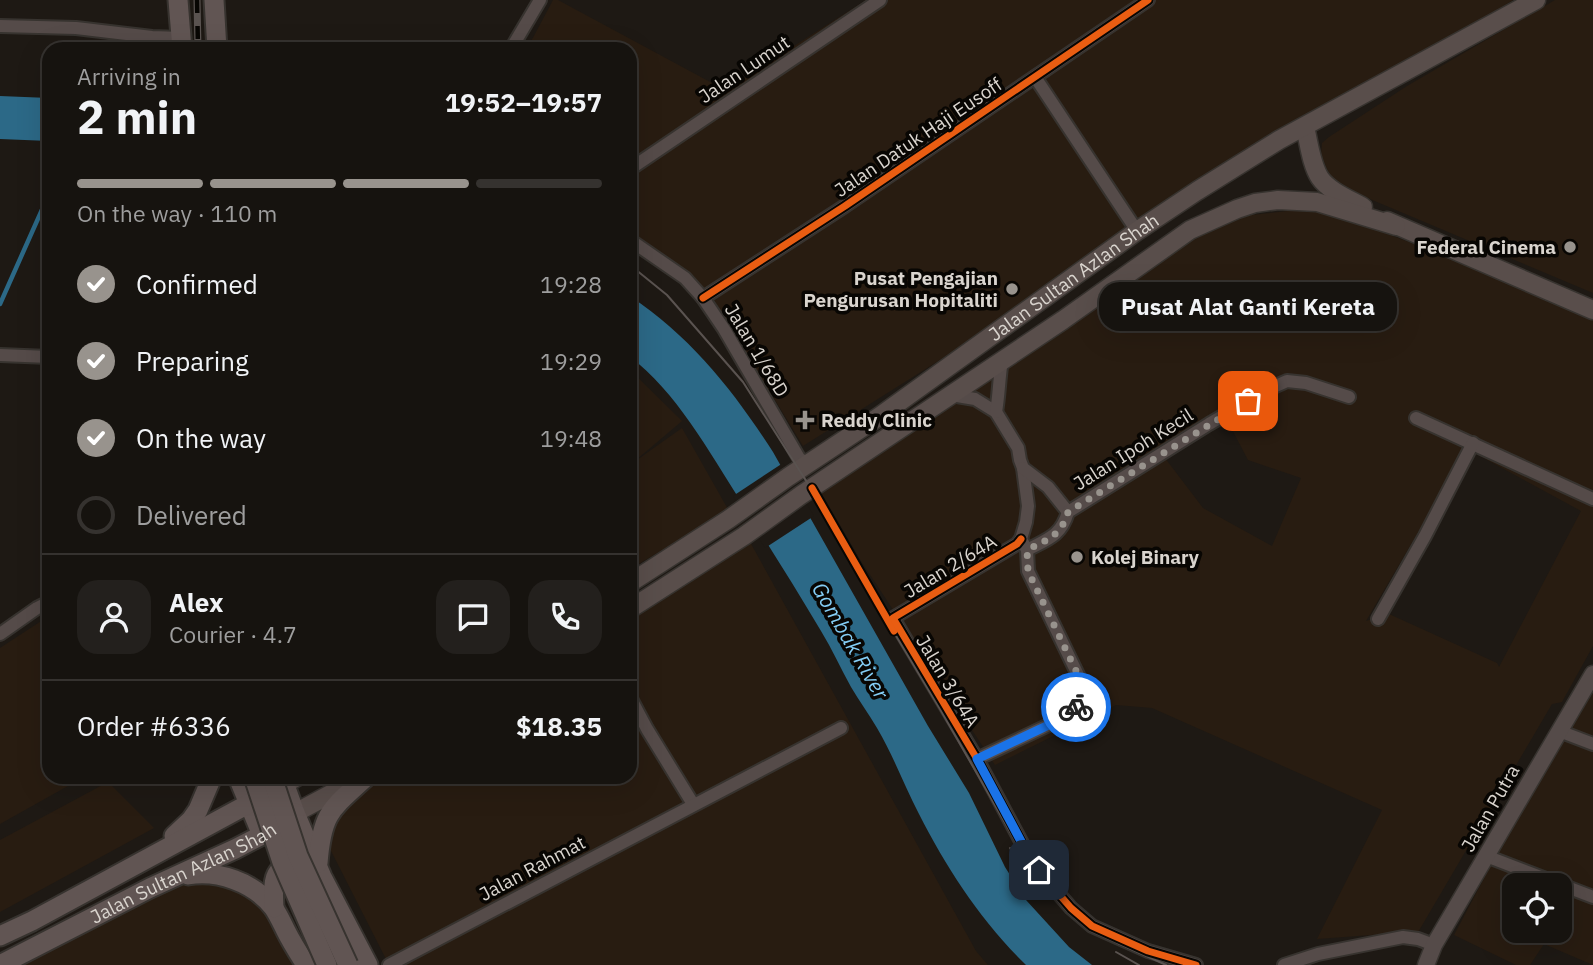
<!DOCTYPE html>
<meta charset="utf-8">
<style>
body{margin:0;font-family:"IBM Plex Sans",sans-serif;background:#23201d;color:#f1f3f6;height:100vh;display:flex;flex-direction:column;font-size:26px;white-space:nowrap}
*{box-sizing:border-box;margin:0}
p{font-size:23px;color:#9e9e9e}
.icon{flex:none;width:38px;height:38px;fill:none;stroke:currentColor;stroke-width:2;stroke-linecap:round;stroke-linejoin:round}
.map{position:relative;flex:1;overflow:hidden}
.sheet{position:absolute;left:42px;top:42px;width:595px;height:742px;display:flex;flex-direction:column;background:#16130f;border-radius:21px;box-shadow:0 7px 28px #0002,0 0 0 2px #35322f}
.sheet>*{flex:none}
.tools{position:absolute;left:1502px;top:873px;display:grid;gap:14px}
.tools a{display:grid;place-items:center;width:70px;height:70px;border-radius:14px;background:#16130f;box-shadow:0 7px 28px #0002,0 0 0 2px #35322f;font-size:35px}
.pin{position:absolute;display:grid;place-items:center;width:60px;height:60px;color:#fff;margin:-30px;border-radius:14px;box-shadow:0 4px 10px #0006}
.courier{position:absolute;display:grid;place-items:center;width:70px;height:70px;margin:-35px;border:5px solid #1a73e8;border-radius:50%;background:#fff;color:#222;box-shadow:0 2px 9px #0007}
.bubble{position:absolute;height:49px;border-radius:21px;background:#16130f;box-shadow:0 7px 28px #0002,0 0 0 2px #35322f;font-size:23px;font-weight:700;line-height:49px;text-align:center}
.head em{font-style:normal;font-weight:700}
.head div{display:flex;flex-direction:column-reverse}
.head{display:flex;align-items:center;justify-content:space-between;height:119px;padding:0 35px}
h1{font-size:46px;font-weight:700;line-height:52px}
.bar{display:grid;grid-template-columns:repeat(4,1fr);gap:10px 7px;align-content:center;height:84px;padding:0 35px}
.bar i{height:9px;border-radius:5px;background:#35322f}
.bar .on{background:#98938d}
.bar p{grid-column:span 4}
.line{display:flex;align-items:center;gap:18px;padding:0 35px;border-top:2px solid #35322f}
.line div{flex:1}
.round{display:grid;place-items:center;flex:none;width:74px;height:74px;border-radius:21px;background:#23201d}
ol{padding:0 35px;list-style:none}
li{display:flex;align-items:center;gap:21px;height:77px}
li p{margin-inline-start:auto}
li .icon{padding:7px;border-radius:50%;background:#98938d;color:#fff;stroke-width:4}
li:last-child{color:#9e9e9e}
li i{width:38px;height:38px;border:4px solid #35322f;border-radius:50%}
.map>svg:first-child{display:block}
.built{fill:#281c11;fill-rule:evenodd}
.water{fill:#2c6987}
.pier{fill:#1e1914}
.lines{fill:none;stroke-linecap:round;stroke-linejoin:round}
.stream{stroke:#2c6987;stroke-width:4.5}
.minor-casing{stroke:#37332f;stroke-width:16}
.tertiary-casing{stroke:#37332f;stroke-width:19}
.secondary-casing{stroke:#37332f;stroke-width:21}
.primary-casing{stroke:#37332f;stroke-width:23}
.minor{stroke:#554b49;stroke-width:12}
.tertiary{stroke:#554b49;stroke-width:16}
.secondary{stroke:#594e4b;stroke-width:18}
.primary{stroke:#615553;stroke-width:19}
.tram{stroke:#5a5350;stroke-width:2}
.rail-casing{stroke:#5a5350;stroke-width:7}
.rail{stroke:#080603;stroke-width:4.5;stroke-dasharray:13;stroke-linecap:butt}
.primary-bridge-casing{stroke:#37332f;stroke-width:23;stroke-linecap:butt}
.primary-bridge{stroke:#615553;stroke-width:19}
.cycleway-casing{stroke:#080603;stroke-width:11}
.cycleway{stroke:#e95d12;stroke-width:7}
.done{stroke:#98938d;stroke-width:7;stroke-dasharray:0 12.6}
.route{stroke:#1a73e8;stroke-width:9}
.poi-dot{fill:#98938d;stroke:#080603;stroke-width:2.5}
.labels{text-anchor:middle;stroke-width:7;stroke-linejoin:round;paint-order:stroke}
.street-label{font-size:19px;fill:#d9d4ce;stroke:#080603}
.poi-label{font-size:19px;font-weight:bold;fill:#d9d4ce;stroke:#080603;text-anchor:end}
.water-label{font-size:21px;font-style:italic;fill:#84cdf5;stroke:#080603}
</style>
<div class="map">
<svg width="1593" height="965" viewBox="0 0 1593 965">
<rect width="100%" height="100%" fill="#1e1914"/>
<g class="built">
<path d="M 553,0 L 558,0 L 725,90 L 866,0 L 1513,0 L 803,446 L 714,300 L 682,267 L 630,231 L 630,49 L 527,49 Z"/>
<path d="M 1555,0 L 1593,0 L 1593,293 L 1339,186 L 1331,178 L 1321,155 L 1322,143 L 1329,137 L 1407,86 Z"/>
<path d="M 1287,211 L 1321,211 L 1339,216 L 1425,248 L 1593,320 L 1593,646 L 1562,702 L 1552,704 L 1417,934 L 1399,933 L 1317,939 L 1382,810 L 1152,708 L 1116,705 L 995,765 L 861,561 L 819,489 L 1214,226 L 1242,216 ZM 1227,420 L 1248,460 L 1301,478 L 1272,546 L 1203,508 L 1165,458 ZM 1467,449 L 1581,511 L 1499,667 L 1497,663 L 1389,614 L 1366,621 Z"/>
<path d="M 630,370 L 682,421 L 636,460 L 630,457 Z"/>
<path d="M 682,428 L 729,511 L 630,569 L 630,465 Z"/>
<path d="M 750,542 L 976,951 L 988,965 L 389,965 L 326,841 L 329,818 L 363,791 L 384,777 L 630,777 L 630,619 Z"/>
<path d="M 49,616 L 49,777 L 84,777 L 0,824 L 0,648 Z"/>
<path d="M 1593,692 L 1593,965 L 1544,944 L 1530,965 L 1516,965 L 1454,935 L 1499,850 ZM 1514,886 L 1559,886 L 1559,931 L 1514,931 Z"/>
<path d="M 108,782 L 154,828 L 0,912 L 0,840 Z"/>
<path d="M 207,878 L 238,889 L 272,910 L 300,965 L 5,965 L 188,882 Z"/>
</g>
<g class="water">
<path d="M 0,96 L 49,98 L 49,141 L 0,139 Z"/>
<path d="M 630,296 C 692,338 733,390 773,452 L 928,726 L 969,793 L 1005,867 L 1026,900 L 1069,947 L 1092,965 L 1026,965 C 981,921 947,869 919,814 C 904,785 893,755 877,728 C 869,714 859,701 851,687 C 841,669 832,649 821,631 C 795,587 767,543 740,500 C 710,453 675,390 630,357 Z"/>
</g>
<path class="pier" d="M 783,463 L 814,516 L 765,548 L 733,496 Z"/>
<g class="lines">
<path class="stream" d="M 0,304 L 49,194"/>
<g class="minor-casing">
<g id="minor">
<path d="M 0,26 L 76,28 L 152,37 L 181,38"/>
<path d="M 511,49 L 540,0"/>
<path d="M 1035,77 L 1137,231"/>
<path d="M 630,169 L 880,0"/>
<path d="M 630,240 L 685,278 L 703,298 L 724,329 L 799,458 L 807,464"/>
<path d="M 703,298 L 845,206 L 1148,0"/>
<path d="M 0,355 L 49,357"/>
<path d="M 951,395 L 975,399 L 996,412 L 1018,448 L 1020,460 L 1023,468 L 1028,506 L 1026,522 L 1021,539 L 1027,550 L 1028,571 L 1079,677 L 1079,699 L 1074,713 L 977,759"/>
<path d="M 996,412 C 999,395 999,378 1002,360"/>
<path d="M 1416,418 L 1593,499"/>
<path d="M 1023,468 L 1048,487 L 1068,512"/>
<path d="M 1021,539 L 1017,544 L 893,618 L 977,759 L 1023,845 L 1039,870 L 1058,893 L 1071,908 L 1092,926 L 1148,951 L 1196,965"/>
<path d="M 1027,550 C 1048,539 1061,536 1068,512 L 1209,424 L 1269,389 L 1287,381 L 1306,383 L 1349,397"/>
<path d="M 1378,619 L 1425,536 L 1473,443"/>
<path d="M 0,634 L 37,608 L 49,602"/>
<path d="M 630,697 L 647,729 L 693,804"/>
<path d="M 1559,731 L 1593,744"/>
<path d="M 1486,856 L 1593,897"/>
<path d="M 389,965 L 841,728"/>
<path d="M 1284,965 L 1318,954 L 1403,937 L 1418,939 L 1434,945"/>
</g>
</g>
<g class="tertiary-casing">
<path id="tertiary" d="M 1426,965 L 1434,945 L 1593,674"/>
</g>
<g class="secondary-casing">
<g id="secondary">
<path d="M 1305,127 C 1309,143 1311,164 1320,178 C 1329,191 1349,199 1363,207"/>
<path d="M 1387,221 L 1593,310"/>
<path id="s1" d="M 630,583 L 729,519 L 788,477 L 880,416 L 1137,231 L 1197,191 L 1279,140 L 1536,0"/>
<path d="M 630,609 L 744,536 L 801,495 L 1063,320 L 1190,230 L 1237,209 L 1255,203 L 1278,200 L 1317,202 L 1396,226"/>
<path d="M 285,784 L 297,777"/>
<path d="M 295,813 L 357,780"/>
</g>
</g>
<g class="primary-casing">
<g id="primary">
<path d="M 178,0 L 182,49"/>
<path d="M 214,0 L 217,49"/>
<path d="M 238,777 L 262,835"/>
<path d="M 282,777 L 295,813 L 322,877 L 368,965"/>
<path d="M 174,836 L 191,820 L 198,810 L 212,777"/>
<path d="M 318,863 C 322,813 330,810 366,777"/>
<path d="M 188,875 C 218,870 253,882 273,907 C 278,914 282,923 286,931 C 292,943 299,954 306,965"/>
<path d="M 274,908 C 273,889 270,864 297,865"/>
<path d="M 0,936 L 32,921 L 285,784"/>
<path id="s2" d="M 0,965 L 150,888 L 235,849 L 262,835 L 295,813"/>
</g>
</g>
<use href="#minor" class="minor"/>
<use href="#tertiary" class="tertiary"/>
<use href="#secondary" class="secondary"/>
<use href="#primary" class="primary"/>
<g class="tram">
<path d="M 630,265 L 667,295 L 743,382 L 812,490 L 865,584 L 940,709 L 1011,833 L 1050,887 L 1079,917 L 1118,943 L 1166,965"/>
<path d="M 1010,848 L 1025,872 L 1043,893"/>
<path d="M 1116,952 L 1139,965"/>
</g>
<g class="rail-casing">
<path id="rail" d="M 197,0 L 198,49"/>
</g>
<use href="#rail" class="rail"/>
<g class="primary-bridge-casing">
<g id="primary-bridge">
<path d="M 254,777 L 282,862 L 327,965"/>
<path d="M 272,777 L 298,856 L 348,965"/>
</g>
</g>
<use href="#primary-bridge" class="primary-bridge"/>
<g class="cycleway-casing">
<g id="cycleway">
<path d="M 703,298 L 845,206 L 1148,0"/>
<path d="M 812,488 L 894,631"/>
<path d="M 1021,539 L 1017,544 L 893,618 L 977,759 L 1023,845 L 1039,870 L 1058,893 L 1071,908 L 1092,926 L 1148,951 L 1196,965"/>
</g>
</g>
<use href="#cycleway" class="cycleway"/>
</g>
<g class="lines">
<path class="done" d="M 1076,707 L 1079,699 L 1079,677 L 1028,571 L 1027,550 C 1048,539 1061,536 1068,512 L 1248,401"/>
<path class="route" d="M 1039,870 L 1023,845 L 977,759 L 1074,713 L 1076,707"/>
</g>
<g class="poi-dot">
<circle cx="1570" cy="247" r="7"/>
<circle cx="1012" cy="289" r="7"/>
<path d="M801.5 409.5h7v7h7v7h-7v7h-7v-7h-7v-7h7z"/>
<circle cx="1077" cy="557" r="7"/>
</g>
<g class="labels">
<g class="street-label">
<text transform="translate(744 69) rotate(-34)" y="7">Jalan Lumut</text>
<text transform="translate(918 137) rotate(-34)" y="7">Jalan Datuk Haji Eusoff</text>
<text dy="7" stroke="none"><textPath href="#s1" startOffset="539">Jalan Sultan Azlan Shah</textPath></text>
<text transform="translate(757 350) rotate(59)" y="7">Jalan 1/68D</text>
<text transform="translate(1133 449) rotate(-32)" y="7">Jalan Ipoh Kecil</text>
<text transform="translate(950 566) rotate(-31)" y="7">Jalan 2/64A</text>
<text transform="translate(948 681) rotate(59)" y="7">Jalan 3/64A</text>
<text transform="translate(1490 808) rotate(-60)" y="7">Jalan Putra</text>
<text transform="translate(532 868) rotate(-28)" y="7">Jalan Rahmat</text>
<text dy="7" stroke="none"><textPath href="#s2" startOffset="205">Jalan Sultan Azlan Shah</textPath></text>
</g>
<g class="poi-label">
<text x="1556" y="254">Federal Cinema</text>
<text x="998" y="285">Pusat Pengajian<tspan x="998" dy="22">Pengurusan Hopitaliti</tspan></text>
<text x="821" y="427" text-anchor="start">Reddy Clinic</text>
<text x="1091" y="564" text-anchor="start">Kolej Binary</text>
</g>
<g class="water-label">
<text transform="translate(850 641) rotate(60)" y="7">Gombak River</text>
</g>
</g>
</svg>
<div class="tools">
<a><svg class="icon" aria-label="locate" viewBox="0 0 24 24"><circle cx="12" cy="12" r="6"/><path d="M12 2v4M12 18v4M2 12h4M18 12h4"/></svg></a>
</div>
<div class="pin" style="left:1248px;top:401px;background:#ea580c"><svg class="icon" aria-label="bag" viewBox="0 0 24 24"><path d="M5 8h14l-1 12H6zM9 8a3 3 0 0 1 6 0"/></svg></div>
<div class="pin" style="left:1039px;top:870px;background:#1f2937"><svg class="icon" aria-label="home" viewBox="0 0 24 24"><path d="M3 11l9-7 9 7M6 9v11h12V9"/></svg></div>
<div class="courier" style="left:1076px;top:707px"><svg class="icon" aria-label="bike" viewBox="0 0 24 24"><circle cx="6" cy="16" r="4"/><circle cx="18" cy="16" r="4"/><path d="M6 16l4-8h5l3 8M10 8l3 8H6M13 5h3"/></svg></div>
<div class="bubble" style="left:1099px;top:282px;width:298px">Pusat Alat Ganti Kereta</div>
<section class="sheet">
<div class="head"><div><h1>2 min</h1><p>Arriving in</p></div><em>19:52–19:57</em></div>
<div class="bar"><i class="on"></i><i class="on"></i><i class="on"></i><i></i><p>On the way · 110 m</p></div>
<ol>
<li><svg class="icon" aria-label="check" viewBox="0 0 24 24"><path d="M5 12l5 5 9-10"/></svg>Confirmed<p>19:28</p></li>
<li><svg class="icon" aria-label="check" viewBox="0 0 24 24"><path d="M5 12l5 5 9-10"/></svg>Preparing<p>19:29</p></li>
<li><svg class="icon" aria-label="check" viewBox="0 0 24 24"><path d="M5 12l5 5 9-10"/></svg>On the way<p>19:48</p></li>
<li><i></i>Delivered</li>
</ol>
<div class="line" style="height:126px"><a class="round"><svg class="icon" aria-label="person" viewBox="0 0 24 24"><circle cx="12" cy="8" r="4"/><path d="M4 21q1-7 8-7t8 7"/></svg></a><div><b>Alex</b><p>Courier · 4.7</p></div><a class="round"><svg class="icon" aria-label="chat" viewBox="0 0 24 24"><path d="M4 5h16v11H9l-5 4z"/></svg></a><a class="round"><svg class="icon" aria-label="phone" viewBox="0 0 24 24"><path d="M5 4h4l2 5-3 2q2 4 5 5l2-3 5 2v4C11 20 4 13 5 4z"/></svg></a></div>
<div class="line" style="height:91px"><div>Order #6336</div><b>$18.35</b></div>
</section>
</div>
